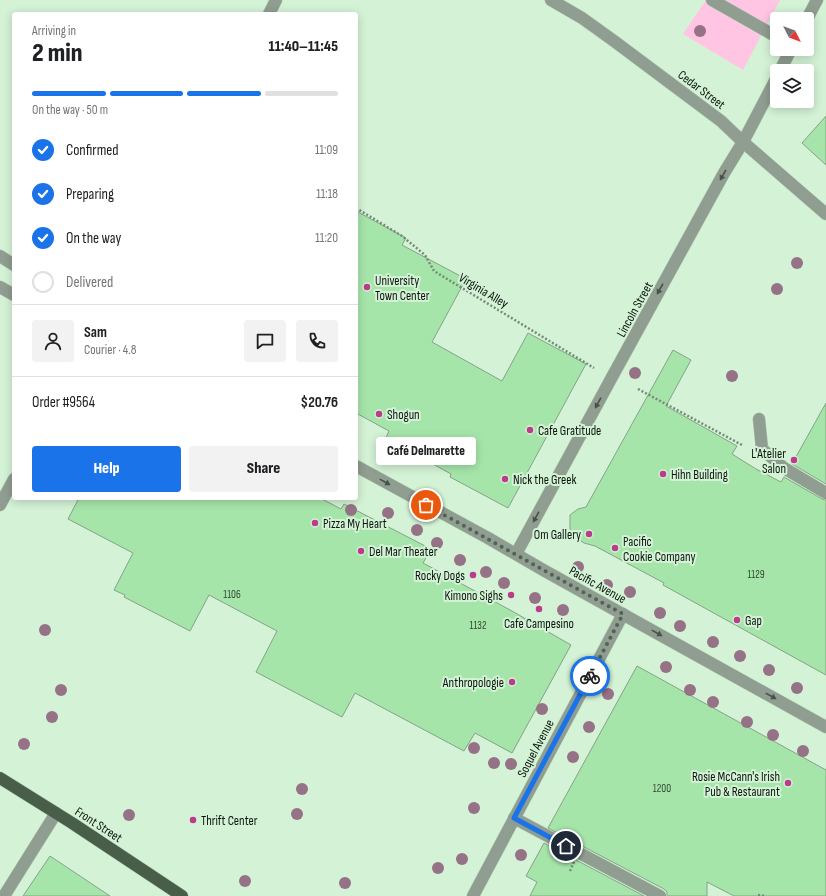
<!DOCTYPE html>
<meta charset="utf-8">
<style>
body{margin:0;font-family:"Sofia Sans Condensed",sans-serif;background:#f2f2f2;color:#202124;height:100vh;display:flex;flex-direction:column;font-size:15px;white-space:nowrap}
*{box-sizing:border-box;margin:0}
p{font-size:13px;color:#757577}
.icon{flex:none;width:22px;height:22px;fill:none;stroke:currentColor;stroke-width:2;stroke-linecap:round;stroke-linejoin:round}
.map{position:relative;flex:1;overflow:hidden}
.sheet{position:absolute;left:12px;top:12px;width:346px;height:488px;display:flex;flex-direction:column;background:#fff;border-radius:4px;box-shadow:0 2px 10px #0003}
.sheet>*{flex:none}
.needle{width:26px;rotate:132deg}
.tools{position:absolute;left:770px;top:12px;display:grid;gap:8px}
.tools a{display:grid;place-items:center;width:44px;height:44px;border-radius:4px;background:#fff;box-shadow:0 2px 10px #0003;font-size:20px}
.pin{position:absolute;display:grid;place-items:center;width:34px;height:34px;color:#fff;margin:-17px;border:2px solid #fff;border-radius:50%;box-shadow:0 1px 4px #0007}
.courier{position:absolute;display:grid;place-items:center;width:40px;height:40px;margin:-20px;border:3px solid #1a73e8;border-radius:50%;background:#fff;color:#222;box-shadow:0 1px 5px #0007}
.bubble{position:absolute;height:28px;border-radius:4px;background:#fff;box-shadow:0 2px 10px #0003;font-size:13px;font-weight:800;line-height:28px;text-align:center}
.summary em{font-style:normal;font-weight:800}
.summary div{display:flex;flex-direction:column-reverse}
.summary{display:flex;align-items:center;justify-content:space-between;height:68px;padding:0 20px}
h1{font-size:26px;font-weight:800;line-height:30px}
.bar{display:grid;grid-template-columns:repeat(4,1fr);gap:6px 4px;align-content:center;height:48px;padding:0 20px}
.bar i{height:5px;border-radius:3px;background:#e0e0e0}
.bar .active{background:#1a73e8}
.bar p{grid-column:span 4}
.line{display:flex;align-items:center;gap:10px;padding:0 20px;border-top:1px solid #e0e0e0}
.line div{flex:1}
.round{display:grid;place-items:center;flex:none;width:42px;height:42px;border-radius:4px;background:#f2f2f2}
ol{padding:0 20px;list-style:none}
li{display:flex;align-items:center;gap:12px;height:44px}
li p{margin-inline-start:auto}
li .icon{padding:4px;border-radius:50%;background:#1a73e8;color:#fff;stroke-width:4}
li:last-child{color:#757577}
li i{width:22px;height:22px;border:2px solid #e0e0e0;border-radius:50%}
.button{display:flex;gap:8px;margin-top:auto;padding:8px 20px}
.button a{flex:1;height:46px;border-radius:4px;background:#1a73e8;color:#fff;font-size:16px;font-weight:800;line-height:46px;text-align:center}
.button a+a{background:#f2f2f2;color:#202124}
.map>svg:first-child{display:block}
.green{fill:#ffc5e3}
.building{fill:#a6e5aa;stroke:#86a288}
.lines{fill:none;stroke-linecap:round;stroke-linejoin:round}
.minor-casing{stroke:#b4cfb6;stroke-width:13}
.major-casing{stroke:#b4cfb6;stroke-width:13}
.path{stroke:#768a77;stroke-width:2.5;stroke-dasharray:2 2;stroke-linecap:butt}
.minor{stroke:#909d91;stroke-width:12}
.major{stroke:#485e49;stroke-width:12}
.path-bridge{stroke:#768a77;stroke-width:2.5;stroke-dasharray:2 2;stroke-linecap:butt}
.tree{fill:#967286}
.oneway{fill:#475348}
.done{stroke:#526353;stroke-width:4;stroke-dasharray:0 7.2}
.route{stroke:#1a73e8;stroke-width:5}
.poi-dot{fill:#ba3c8a;stroke:#d4f2d6;stroke-width:1.5}
.labels{text-anchor:middle;stroke-width:4;stroke-linejoin:round;paint-order:stroke}
.number-label{font-size:11px;fill:#324a34}
.street-label{font-size:13px;fill:#0c160d;stroke:#d4f2d6}
.poi-label{font-size:13px;fill:#0c160d;stroke:#d4f2d6;text-anchor:start}
</style>
<div class="map">
<svg width="826" height="896" viewBox="0 0 826 896">
<rect width="100%" height="100%" fill="#d4f2d6"/>
<path class="green" d="M 706,0 L 780,0 L 743,70 L 683,34 Z"/>
<g class="building">
<path d="M 826,116 L 826,165 L 802,143 Z"/>
<path d="M 356,211 L 406,238 L 402,245 L 466,279 L 432,342 L 502,381 L 528,333 L 586,364 L 508,508 L 450,477 L 451,474 L 386,438 L 389,431 L 356,413 Z"/>
<path d="M 673,350 L 691,360 L 666,406 L 737,446 L 732,454 L 756,469 L 781,482 L 784,477 L 822,499 L 826,500 L 826,675 L 663,585 L 664,583 L 595,546 L 584,543 L 575,537 L 570,529 L 570,515 L 578,509 L 586,507 Z"/>
<path d="M 826,403 L 826,484 L 792,464 Z"/>
<path d="M 79,498 L 320,498 L 341,509 L 344,504 L 431,549 L 423,563 L 512,611 L 571,645 L 512,753 L 475,733 L 464,751 L 355,693 L 342,717 L 256,672 L 277,631 L 209,595 L 190,631 L 124,597 L 125,595 L 114,590 L 133,553 L 68,519 Z"/>
<path d="M 637,666 L 826,770 L 826,896 L 734,896 L 707,882 L 707,896 L 667,896 L 667,892 L 664,889 L 548,828 Z"/>
<path d="M 544,843 L 644,896 L 530,896 L 537,882 L 526,876 Z"/>
<path d="M 50,856 L 110,896 L 23,896 Z"/>
</g>
<g class="lines">
<g class="minor-casing">
<g id="minor">
<path d="M 551,0 L 582,18 L 614,41 L 721,121 L 743,142 L 826,214"/>
<path d="M 712,0 L 777,37"/>
<path d="M 269,14 L 276,0"/>
<path d="M 807,19 L 817,0"/>
<path d="M 780,71 L 791,49"/>
<path d="M 0,256 L 14,265"/>
<path d="M 0,287 L 14,295"/>
<path d="M 759,419 L 762,449 L 784,468 L 826,493"/>
<path d="M 356,466 L 488,538 L 545,571 L 826,727"/>
<path d="M 0,505 L 14,479"/>
<path d="M 516,554 L 612,377 L 724,173 L 743,142 L 777,77"/>
<path d="M 514,818 L 660,896"/>
<path d="M 4,896 L 56,813"/>
<path d="M 473,896 L 623,614"/>
</g>
</g>
<g class="major-casing">
<path id="major" d="M 0,778 L 72,823 L 182,896"/>
</g>
<g class="path">
<path d="M 356,208 L 402,236 L 425,255 L 434,271 L 594,368"/>
<path d="M 638,389 L 742,445"/>
<path d="M 758,895 L 765,896"/>
</g>
<use href="#minor" class="minor"/>
<use href="#major" class="major"/>
<path class="path-bridge" d="M 570,871 L 579,850"/>
</g>
<g class="tree">
<circle cx="700" cy="31" r="6"/>
<circle cx="797" cy="263" r="6"/>
<circle cx="777" cy="289" r="6"/>
<circle cx="635" cy="373" r="6"/>
<circle cx="732" cy="376" r="6"/>
<circle cx="351" cy="510" r="6"/>
<circle cx="388" cy="513" r="6"/>
<circle cx="417" cy="530" r="6"/>
<circle cx="437" cy="543" r="6"/>
<circle cx="460" cy="560" r="6"/>
<circle cx="578" cy="567" r="6"/>
<circle cx="486" cy="572" r="6"/>
<circle cx="504" cy="583" r="6"/>
<circle cx="607" cy="585" r="6"/>
<circle cx="630" cy="592" r="6"/>
<circle cx="535" cy="598" r="6"/>
<circle cx="563" cy="610" r="6"/>
<circle cx="660" cy="613" r="6"/>
<circle cx="680" cy="626" r="6"/>
<circle cx="45" cy="630" r="6"/>
<circle cx="713" cy="642" r="6"/>
<circle cx="740" cy="656" r="6"/>
<circle cx="666" cy="667" r="6"/>
<circle cx="769" cy="670" r="6"/>
<circle cx="797" cy="688" r="6"/>
<circle cx="61" cy="690" r="6"/>
<circle cx="690" cy="690" r="6"/>
<circle cx="608" cy="694" r="6"/>
<circle cx="713" cy="702" r="6"/>
<circle cx="542" cy="709" r="6"/>
<circle cx="52" cy="717" r="6"/>
<circle cx="747" cy="722" r="6"/>
<circle cx="589" cy="727" r="6"/>
<circle cx="773" cy="735" r="6"/>
<circle cx="24" cy="744" r="6"/>
<circle cx="474" cy="748" r="6"/>
<circle cx="803" cy="751" r="6"/>
<circle cx="573" cy="757" r="6"/>
<circle cx="494" cy="763" r="6"/>
<circle cx="511" cy="764" r="6"/>
<circle cx="302" cy="789" r="6"/>
<circle cx="474" cy="808" r="6"/>
<circle cx="297" cy="814" r="6"/>
<circle cx="129" cy="815" r="6"/>
<circle cx="521" cy="855" r="6"/>
<circle cx="462" cy="859" r="6"/>
<circle cx="438" cy="868" r="6"/>
<circle cx="245" cy="881" r="6"/>
<circle cx="345" cy="883" r="6"/>
</g>
<defs><path id="oneway-solid" d="M-6-.8H1V-3.2L6.5 0L1 3.2V.8H-6Z"/></defs>
<g class="oneway">
<use href="#oneway-solid" transform="translate(723 175) rotate(120)"/>
<use href="#oneway-solid" transform="translate(660 289) rotate(119)"/>
<use href="#oneway-solid" transform="translate(598 403) rotate(119)"/>
<use href="#oneway-solid" transform="translate(385 482) rotate(29)"/>
<use href="#oneway-solid" transform="translate(536 517) rotate(119)"/>
<use href="#oneway-solid" transform="translate(657 633) rotate(29)"/>
<use href="#oneway-solid" transform="translate(771 696) rotate(29)"/>
</g>
<g class="lines">
<path class="done" d="M 426,505 C 492,541 557,578 623,614 L 590,676"/>
<path class="route" d="M 566,846 L 514,818 L 590,676"/>
</g>
<g class="poi-dot">
<circle cx="367" cy="287" r="4"/>
<circle cx="379" cy="414" r="4"/>
<circle cx="530" cy="430" r="4"/>
<circle cx="794" cy="460" r="4"/>
<circle cx="663" cy="474" r="4"/>
<circle cx="505" cy="479" r="4"/>
<circle cx="315" cy="523" r="4"/>
<circle cx="589" cy="534" r="4"/>
<circle cx="615" cy="548" r="4"/>
<circle cx="361" cy="551" r="4"/>
<circle cx="473" cy="575" r="4"/>
<circle cx="511" cy="595" r="4"/>
<circle cx="539" cy="609" r="4"/>
<circle cx="737" cy="620" r="4"/>
<circle cx="512" cy="682" r="4"/>
<circle cx="788" cy="783" r="4"/>
<circle cx="193" cy="820" r="4"/>
</g>
<g class="labels">
<g class="number-label">
<text x="756" y="578">1129</text>
<text x="232" y="598">1106</text>
<text x="478" y="629">1132</text>
<text x="662" y="792">1200</text>
</g>
<g class="street-label">
<text transform="translate(702 89) rotate(37)" y="5">Cedar Street</text>
<text transform="translate(484 290) rotate(31)" y="5">Virginia Alley</text>
<text transform="translate(634 309) rotate(-61)" y="5">Lincoln Street</text>
<text transform="translate(598 584) rotate(29)" y="5">Pacific Avenue</text>
<text transform="translate(535 748) rotate(-62)" y="5">Soquel Avenue</text>
<text transform="translate(99 824) rotate(33)" y="5">Front Street</text>
</g>
<g class="poi-label">
<text x="375" y="285">University<tspan x="375" dy="15">Town Center</tspan></text>
<text x="387" y="419">Shogun</text>
<text x="538" y="435">Cafe Gratitude</text>
<text x="786" y="458" text-anchor="end">L'Atelier<tspan x="786" dy="15">Salon</tspan></text>
<text x="671" y="479">Hihn Building</text>
<text x="513" y="484">Nick the Greek</text>
<text x="323" y="528">Pizza My Heart</text>
<text x="581" y="539" text-anchor="end">Om Gallery</text>
<text x="623" y="546">Pacific<tspan x="623" dy="15">Cookie Company</tspan></text>
<text x="369" y="556">Del Mar Theater</text>
<text x="465" y="580" text-anchor="end">Rocky Dogs</text>
<text x="503" y="600" text-anchor="end">Kimono Sighs</text>
<text x="745" y="625">Gap</text>
<text x="539" y="628" text-anchor="middle">Cafe Campesino</text>
<text x="504" y="687" text-anchor="end">Anthropologie</text>
<text x="780" y="781" text-anchor="end">Rosie McCann's Irish<tspan x="780" dy="15">Pub &amp; Restaurant</tspan></text>
<text x="201" y="825">Thrift Center</text>
</g>
</g>
</svg>
<div class="tools">
<a><svg class="needle" viewBox="-14 -14 28 28"><path d="M0-13l5 13h-10z" fill="#e53935"/><path d="M0 13l5-13h-10z" fill="#757577"/></svg></a>
<a><svg class="icon" aria-label="layers" viewBox="0 0 24 24"><path d="M12 4l9 5-9 5-9-5zM3 14l9 5 9-5"/></svg></a>
</div>
<div class="pin" style="left:426px;top:505px;background:#ea580c"><svg class="icon" aria-label="bag" viewBox="0 0 24 24"><path d="M5 8h14l-1 12H6zM9 8a3 3 0 0 1 6 0"/></svg></div>
<div class="pin" style="left:566px;top:846px;background:#1f2937"><svg class="icon" aria-label="home" viewBox="0 0 24 24"><path d="M3 11l9-7 9 7M6 9v11h12V9"/></svg></div>
<div class="courier" style="left:590px;top:676px"><svg class="icon" aria-label="bike" viewBox="0 0 24 24"><circle cx="6" cy="16" r="4"/><circle cx="18" cy="16" r="4"/><path d="M6 16l4-8h5l3 8M10 8l3 8H6M13 5h3"/></svg></div>
<div class="bubble" style="left:376px;top:437px;width:100px">Café Delmarette</div>
<section class="sheet">
<div class="summary"><div><h1>2 min</h1><p>Arriving in</p></div><em>11:40–11:45</em></div>
<div class="bar"><i class="active"></i><i class="active"></i><i class="active"></i><i></i><p>On the way · 50 m</p></div>
<ol>
<li><svg class="icon" aria-label="check" viewBox="0 0 24 24"><path d="M5 12l5 5 9-10"/></svg>Confirmed<p>11:09</p></li>
<li><svg class="icon" aria-label="check" viewBox="0 0 24 24"><path d="M5 12l5 5 9-10"/></svg>Preparing<p>11:18</p></li>
<li><svg class="icon" aria-label="check" viewBox="0 0 24 24"><path d="M5 12l5 5 9-10"/></svg>On the way<p>11:20</p></li>
<li><i></i>Delivered</li>
</ol>
<div class="line" style="height:72px"><a class="round"><svg class="icon" aria-label="person" viewBox="0 0 24 24"><circle cx="12" cy="8" r="4"/><path d="M4 21q1-7 8-7t8 7"/></svg></a><div><b>Sam</b><p>Courier · 4.8</p></div><a class="round"><svg class="icon" aria-label="chat" viewBox="0 0 24 24"><path d="M4 5h16v11H9l-5 4z"/></svg></a><a class="round"><svg class="icon" aria-label="phone" viewBox="0 0 24 24"><path d="M5 4h4l2 5-3 2q2 4 5 5l2-3 5 2v4C11 20 4 13 5 4z"/></svg></a></div>
<div class="line" style="height:52px"><div>Order #9564</div><b>$20.76</b></div>
<div class="button"><a>Help</a><a>Share</a></div>
</section>
</div>
